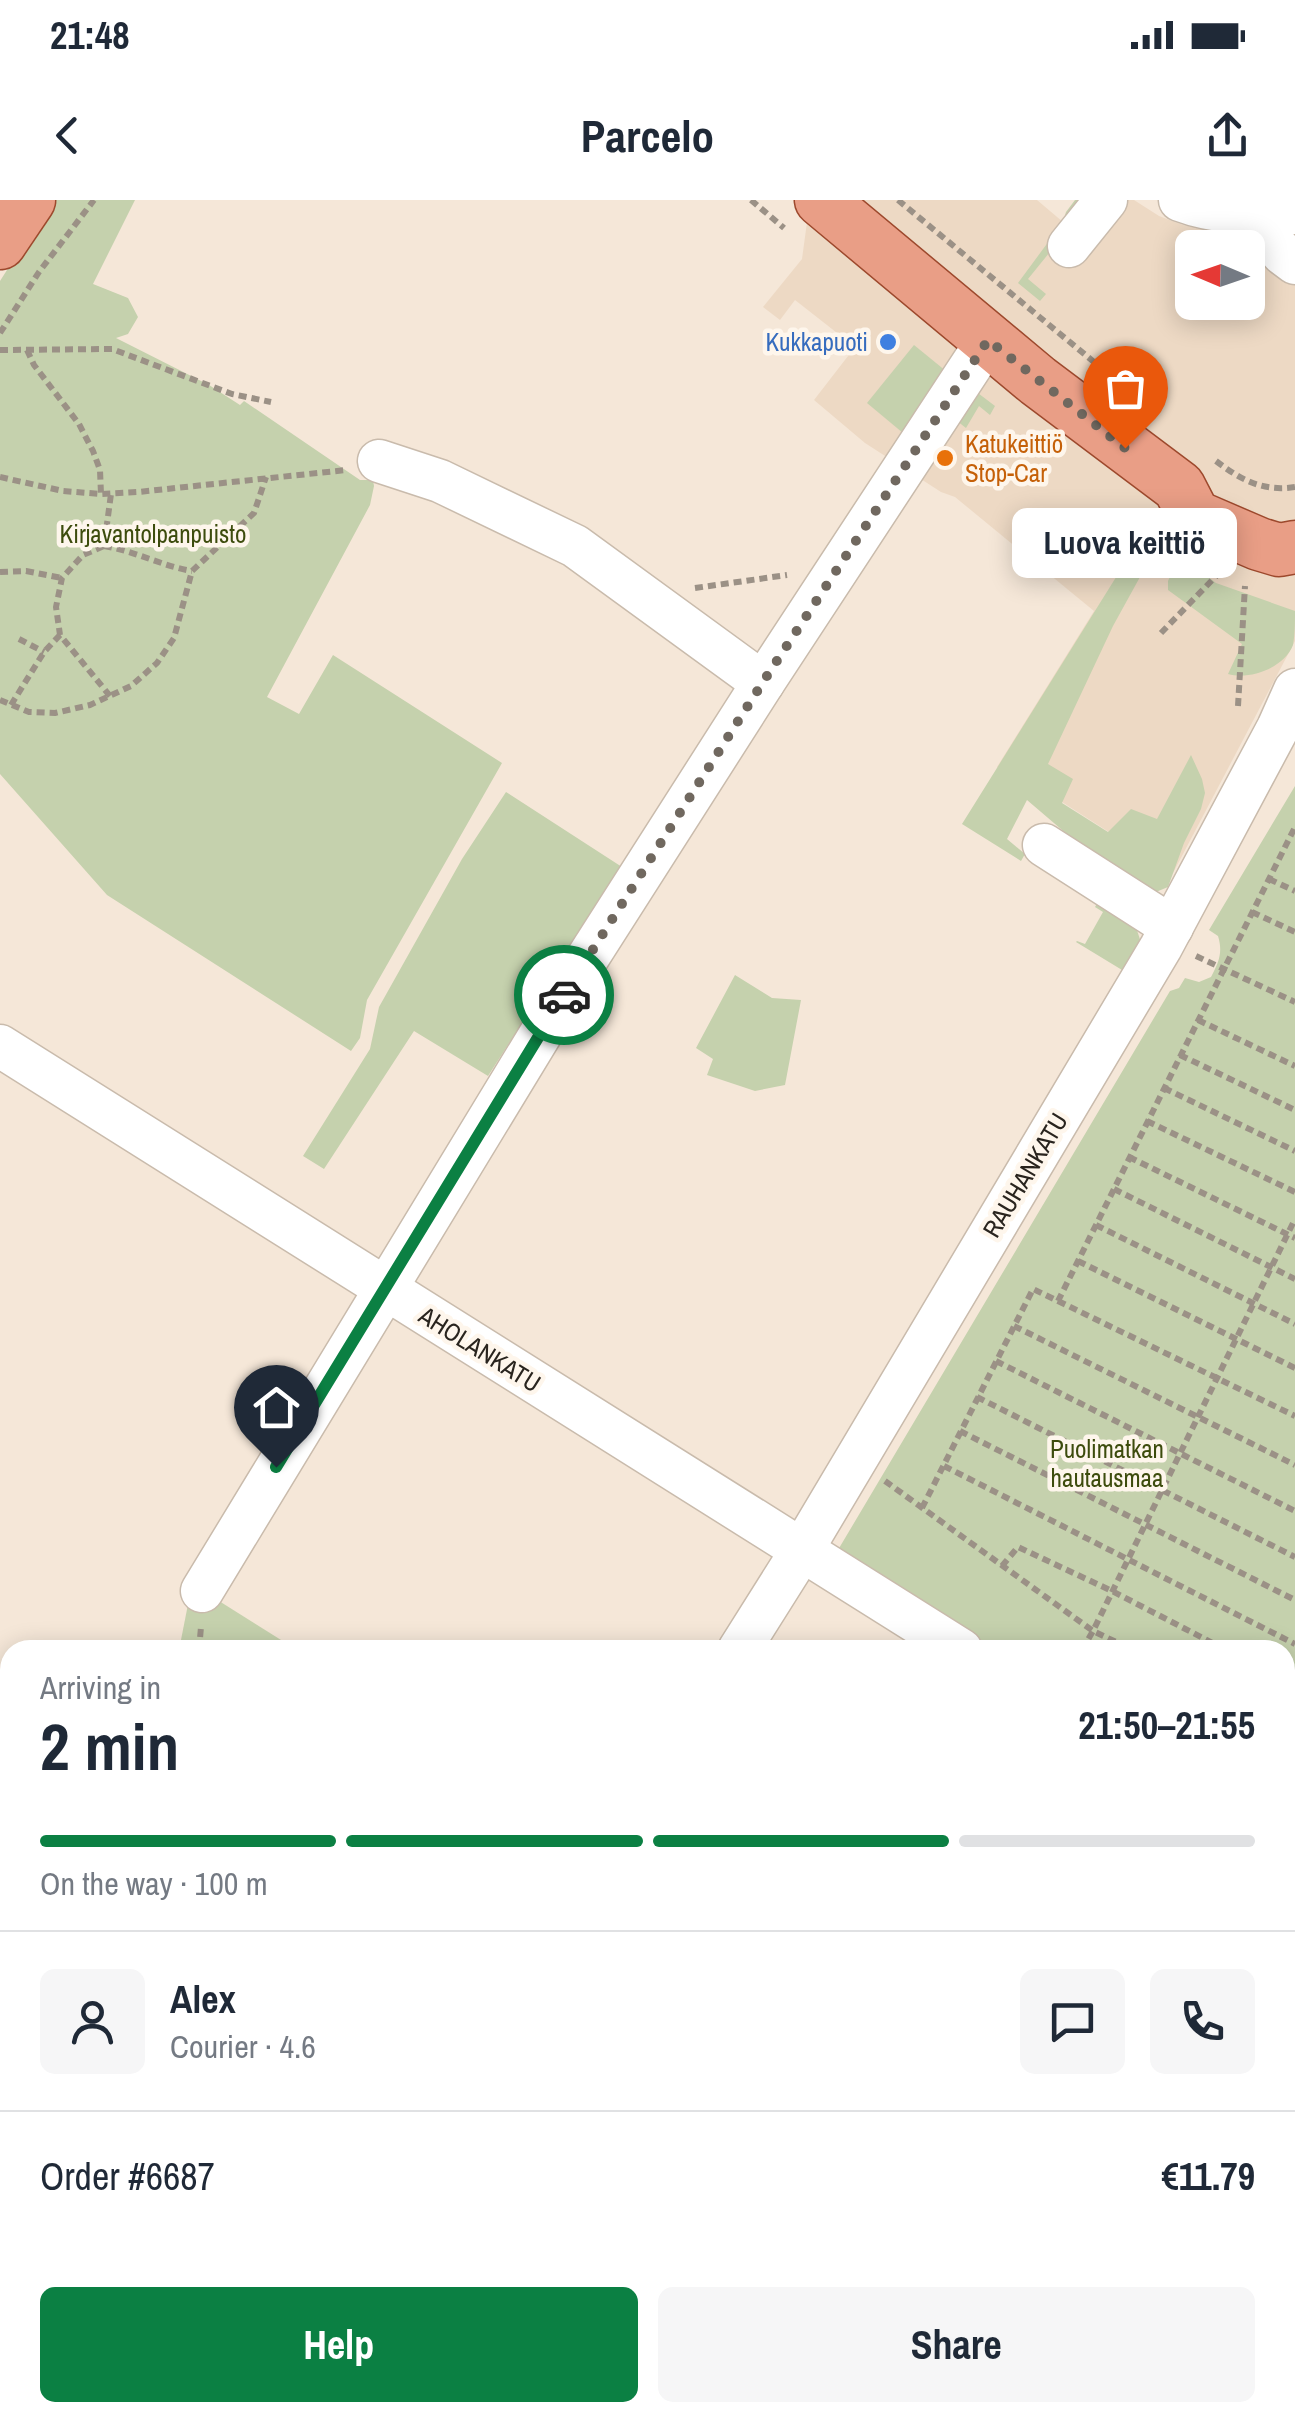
<!DOCTYPE html>
<meta charset="utf-8">
<style>
body{margin:0;font-family:"Archivo Narrow",sans-serif;background:#f6f6f7;color:#1f2937;height:100vh;display:flex;flex-direction:column;font-size:38px;white-space:nowrap}
*{box-sizing:border-box;margin:0}
p{font-size:32px;color:#747a83}
.icon{flex:none;width:55px;height:55px;fill:none;stroke:currentColor;stroke-width:2;stroke-linecap:round;stroke-linejoin:round}
.map{position:relative;flex:1;overflow:hidden}
.drawer{position:absolute;left:0px;top:1440px;width:1295px;height:782px;display:flex;flex-direction:column;background:#fff;border-radius:30px 30px 0 0;box-shadow:0 5px 25px #0003}
.drawer>*{flex:none}
.needle{width:65px;rotate:272deg}
.controls{position:absolute;left:1175px;top:30px;display:grid;gap:20px}
.controls a{display:grid;place-items:center;width:90px;height:90px;border-radius:15px;background:#fff;box-shadow:0 5px 25px #0003;font-size:50px}
.pin{position:absolute;display:grid;place-items:center;width:85px;height:85px;color:#fff;margin:-102px -42px;border-radius:50% 50% 50% 0;rotate:-45deg;box-shadow:0 0 10px #0007}
.pin .icon{rotate:45deg}
.courier{position:absolute;display:grid;place-items:center;width:100px;height:100px;margin:-50px;border:8px solid #0b8043;border-radius:50%;background:#fff;color:#222;box-shadow:0 2px 12px #0007}
.bubble{position:absolute;height:70px;border-radius:15px;background:#fff;box-shadow:0 5px 25px #0003;font-size:32px;font-weight:800;line-height:70px;text-align:center}
.headline em{font-style:normal;font-weight:800}
.headline div{display:flex;flex-direction:column-reverse}
.headline{display:flex;align-items:center;justify-content:space-between;height:170px;padding:0 40px}
h1{font-size:65px;font-weight:800;line-height:75px}
.bar{display:grid;grid-template-columns:repeat(4,1fr);gap:15px 10px;align-content:center;height:120px;padding:0 40px}
.bar i{height:12px;border-radius:8px;background:#e0e1e3}
.bar .on{background:#0b8043}
.bar p{grid-column:span 4}
.line{display:flex;align-items:center;gap:25px;padding:0 40px;border-top:2px solid #e0e1e3}
.line div{flex:1}
.round{display:grid;place-items:center;flex:none;width:105px;height:105px;border-radius:15px;background:#f6f6f7}
.action{display:flex;gap:20px;margin-top:auto;padding:20px 40px}
.action a{flex:1;height:115px;border-radius:15px;background:#0b8043;color:#fff;font-size:40px;font-weight:800;line-height:115px;text-align:center}
.action a+a{background:#f6f6f7;color:#1f2937}
.status{display:flex;justify-content:space-between;align-items:center;height:70px;padding:0 50px;background:#fff;direction:ltr}
.status svg{height:28px;fill:currentColor}
header{display:flex;justify-content:space-between;align-items:center;height:130px;padding:0 40px;background:#fff;font-size:45px;font-weight:800}
.map>svg:first-child{display:block}
.built{fill:#edd9c4;fill-rule:evenodd}
.green{fill:#c5d1ad}
.lines{fill:none;stroke-linecap:round;stroke-linejoin:round}
.minor-casing{stroke:#c9bbac;stroke-width:45}
.major-casing{stroke:#9d492d;stroke-width:55}
.path{stroke:#9b9186;stroke-width:6;stroke-dasharray:8 5;stroke-linecap:butt}
.minor{stroke:#fff;stroke-width:42}
.major{stroke:#e99e86;stroke-width:52}
.done{stroke:#70685f;stroke-width:10;stroke-dasharray:0 18}
.route{stroke:#0b8043;stroke-width:12}
.shop-dot{fill:#3f7fe0;stroke:#fef6ec;stroke-width:4}
.food-dot{fill:#e8710a;stroke:#fef6ec;stroke-width:4}
.labels{text-anchor:middle;stroke-width:9;stroke-linejoin:round;paint-order:stroke}
.shop-label{font-size:25px;fill:#366cbe;stroke:#fef6ec;text-anchor:end}
.food-label{font-size:25px;fill:#c56008;stroke:#fef6ec;text-anchor:start}
.park-label{font-size:25px;fill:#3d4c0d;stroke:#fef6ec}
.street-label{font-size:25px;fill:#29241e;stroke:#fef6ec}
</style>
<div class="status"><b>21:48</b><svg viewBox="0 0 49 12"><path d="M0 12V9h3v3zM5 12V6h3v6zM10 12V3h3v9zM15 12V0h3v12zM26 1h20v11H26zM47 4h2v5h-2z"/></svg></div>
<header><svg class="icon" aria-label="back" viewBox="0 0 24 24"><path d="M15 5l-7 7 7 7"/></svg>Parcelo<svg class="icon" aria-label="share" viewBox="0 0 24 24"><path d="M12 15V3M7 8l5-5 5 5M5 13v7h14v-7"/></svg></header>
<div class="map">
<svg width="1295" height="2222" viewBox="0 0 1295 2222">
<rect width="100%" height="100%" fill="#f5e7d8"/>
<path class="built" d="M 810,0 L 1037,0 L 1063,22 L 1080,0 L 1134,0 L 1159,16 L 1183,25 L 1225,33 L 1295,34 L 1295,441 L 1173,673 L 1062,602 L 997,567 L 1094,411 L 955,297 L 941,292 L 865,243 L 814,200 L 855,147 L 795,100 L 780,120 L 763,107 L 802,59 ZM 1192,48 L 1248,48 L 1248,102 L 1192,102 Z"/>
<g class="green">
<path d="M 55,0 L 135,0 L 93,84 L 128,98 L 138,117 L 128,134 L 116,138 L 209,185 L 240,205 L 244,201 L 360,280 L 373,280 L 374,286 L 370,305 L 267,497 L 299,514 L 333,455 L 502,563 L 367,800 L 360,838 L 351,851 L 107,695 L 0,574 L 0,81 L 37,23 Z"/>
<path d="M 1075,0 L 1092,0 L 1028,79 L 1046,94 L 1040,101 L 1018,83 L 1063,22 L 1066,12 Z"/>
<path d="M 914,145 L 952,176 L 909,238 L 867,203 Z"/>
<path d="M 970,187 L 995,206 L 990,215 L 979,206 L 966,228 L 952,217 Z"/>
<path d="M 1143,328 L 1149,331 L 1140,377 L 1113,426 L 1048,564 L 1073,579 L 1062,603 L 1108,632 L 1131,609 L 1157,619 L 1191,555 L 1202,579 L 1205,593 L 1201,609 L 1184,643 L 1168,687 L 1151,694 L 1075,641 L 1027,600 L 1007,639 L 1025,654 L 1021,661 L 962,624 L 1128,358 Z"/>
<path d="M 1180,355 L 1216,383 L 1295,411 C 1295,422 1295,435 1293,445 C 1284,468 1250,480 1228,474 L 1242,444 L 1168,390 L 1168,381 Z"/>
<path d="M 1295,586 L 1295,1641 L 1285,1635 L 1285,1450 L 987,1450 L 835,1355 L 1170,791 L 1179,788 L 1185,778 L 1199,782 L 1211,777 C 1219,762 1223,752 1218,736 L 1209,730 Z"/>
<path d="M 506,592 L 622,667 L 488,876 L 414,831 L 324,969 L 303,956 L 370,849 L 379,807 L 462,659 Z"/>
<path d="M 1102,695 C 1128,715 1133,713 1142,746 L 1127,773 L 1076,742 L 1077,741 L 1085,744 L 1103,712 L 1095,707 Z"/>
<path d="M 735,775 L 772,798 L 801,800 L 785,885 L 755,891 L 707,875 L 713,859 L 696,848 Z"/>
<path d="M 192,1384 L 297,1450 L 179,1450 Z"/>
</g>
<g class="lines">
<g class="minor-casing">
<g id="minor">
<path d="M 1180,0 C 1217,14 1256,14 1295,13"/>
<path d="M 1266,13 L 1266,35 L 1283,54 L 1295,63"/>
<path d="M 1069,46 L 1106,0"/>
<path d="M 379,261 L 440,281 L 575,346 L 763,483"/>
<path d="M 1044,645 L 1172,727"/>
<path d="M 0,846 L 961,1450"/>
<path d="M 202,1391 L 574,779 L 763,483 L 988,140"/>
<path d="M 739,1450 L 802,1350 L 1161,747 L 1278,528 L 1295,490"/>
<path d="M 1285,1655 L 1295,1661"/>
<path d="M 0,1693 L 10,1691"/>
<path d="M 0,1969 L 10,1999"/>
<path d="M 80,2212 L 83,2222"/>
<path d="M 868,2212 L 883,2222"/>
<path d="M 257,2222 L 263,2212"/>
</g>
</g>
<g class="major-casing">
<g id="major">
<path d="M 821,0 L 1038,181 L 1179,287 L 1194,316 L 1259,344 L 1279,350 L 1295,347"/>
<path d="M 0,43 L 29,0"/>
</g>
</g>
<g class="path">
<path d="M 751,0 L 784,28"/>
<path d="M 898,0 L 1117,181"/>
<path d="M 0,133 L 39,72 L 94,0"/>
<path d="M 0,150 L 112,149 L 232,194 L 271,202"/>
<path d="M 27,150 L 34,165 L 79,224 L 93,251 L 100,270 L 101,294"/>
<path d="M 1216,261 C 1241,280 1263,292 1295,287"/>
<path d="M 0,277 L 63,291 L 101,294 L 138,292 L 346,270"/>
<path d="M 104,346 C 135,351 162,366 192,371"/>
<path d="M 0,372 L 26,371 L 62,378"/>
<path d="M 695,388 L 787,375"/>
<path d="M 1161,433 L 1219,373"/>
<path d="M 19,439 L 44,452"/>
<path d="M 110,496 L 60,435 L 56,407 L 62,378 L 83,355 L 104,346 L 111,294"/>
<path d="M 0,500 L 29,512 L 55,513 L 90,505 L 131,486 L 157,463 L 174,438 L 192,371 L 254,313 L 266,277"/>
<path d="M 11,505 L 44,452 L 60,435"/>
<path d="M 1238,506 L 1245,386"/>
<path d="M 1269,679 L 1295,691"/>
<path d="M 1252,712 L 1295,732"/>
<path d="M 1196,756 L 1295,802"/>
<path d="M 1198,820 L 1295,866"/>
<path d="M 1180,855 L 1295,910"/>
<path d="M 1164,888 L 1295,951"/>
<path d="M 1147,921 L 1295,992"/>
<path d="M 1129,957 L 1295,1038"/>
<path d="M 1114,989 L 1295,1079"/>
<path d="M 1096,1025 L 1295,1124"/>
<path d="M 1078,1061 L 1295,1168"/>
<path d="M 1058,1101 L 1295,1216"/>
<path d="M 1014,1126 L 1295,1265"/>
<path d="M 996,1161 L 1295,1311"/>
<path d="M 977,1197 L 1295,1357"/>
<path d="M 960,1231 L 1295,1400"/>
<path d="M 944,1266 L 1295,1444"/>
<path d="M 885,1281 L 1093,1431 L 1133,1450"/>
<path d="M 922,1308 L 1033,1089 L 1058,1101 L 1295,627"/>
<path d="M 1002,1366 L 1018,1347 L 1112,1391 L 1226,1450"/>
<path d="M 199,1450 L 201,1427"/>
<path d="M 1082,1450 L 1093,1431 L 1295,1019"/>
<path d="M 1285,1481 L 1295,1486"/>
<path d="M 1285,1526 L 1295,1508"/>
<path d="M 0,1865 L 10,1895"/>
<path d="M 0,2071 L 10,2101"/>
</g>
<use href="#minor" class="minor"/>
<use href="#major" class="major"/>
</g>
<g class="lines">
<path class="done" d="M 564,795 L 763,482 L 988,140 L 1125,248"/>
<path class="route" d="M 276,1267 L 564,795"/>
</g>
<circle class="shop-dot" cx="888" cy="142" r="10"/>
<circle class="food-dot" cx="945" cy="258" r="10"/>
<g class="labels">
<g class="shop-label">
<text x="868" y="151">Kukkapuoti</text>
</g>
<g class="food-label">
<text x="965" y="253">Katukeittiö<tspan x="965" dy="29">Stop-Car</tspan></text>
</g>
<g class="park-label">
<text x="153" y="343">Kirjavantolpanpuisto</text>
<text x="1107" y="1258">Puolimatkan<tspan x="1107" dy="29">hautausmaa</tspan></text>
</g>
<g class="street-label">
<text transform="translate(1025 975) rotate(-59)" y="9">RAUHANKATU</text>
<text transform="translate(480 1149) rotate(32)" y="9">AHOLANKATU</text>
</g>
</g>
</svg>
<div class="controls">
<a><svg class="needle" viewBox="-14 -14 28 28"><path d="M0-13l5 13h-10z" fill="#e53935"/><path d="M0 13l5-13h-10z" fill="#747a83"/></svg></a>
</div>
<div class="pin" style="left:1125px;top:248px;background:#ea580c"><svg class="icon" aria-label="bag" viewBox="0 0 24 24"><path d="M5 8h14l-1 12H6zM9 8a3 3 0 0 1 6 0"/></svg></div>
<div class="pin" style="left:276px;top:1267px;background:#1f2937"><svg class="icon" aria-label="home" viewBox="0 0 24 24"><path d="M3 11l9-7 9 7M6 9v11h12V9"/></svg></div>
<div class="courier" style="left:564px;top:795px"><svg class="icon" aria-label="car" viewBox="0 0 24 24"><path d="M5 17H2v-5l4-1 3-4h7l3 4 3 1v5h-3M9 17h6M6 11h13"/><circle cx="7" cy="17" r="2"/><circle cx="17" cy="17" r="2"/></svg></div>
<div class="bubble" style="left:1012px;top:308px;width:225px">Luova keittiö</div>
<section class="drawer">
<div class="headline"><div><h1>2 min</h1><p>Arriving in</p></div><em>21:50–21:55</em></div>
<div class="bar"><i class="on"></i><i class="on"></i><i class="on"></i><i></i><p>On the way · 100 m</p></div>
<div class="line" style="height:180px"><a class="round"><svg class="icon" aria-label="person" viewBox="0 0 24 24"><circle cx="12" cy="8" r="4"/><path d="M4 21q1-7 8-7t8 7"/></svg></a><div><b>Alex</b><p>Courier · 4.6</p></div><a class="round"><svg class="icon" aria-label="chat" viewBox="0 0 24 24"><path d="M4 5h16v11H9l-5 4z"/></svg></a><a class="round"><svg class="icon" aria-label="phone" viewBox="0 0 24 24"><path d="M5 4h4l2 5-3 2q2 4 5 5l2-3 5 2v4C11 20 4 13 5 4z"/></svg></a></div>
<div class="line" style="height:130px"><div>Order #6687</div><b>€11.79</b></div>
<div class="action"><a>Help</a><a>Share</a></div>
</section>
</div>
